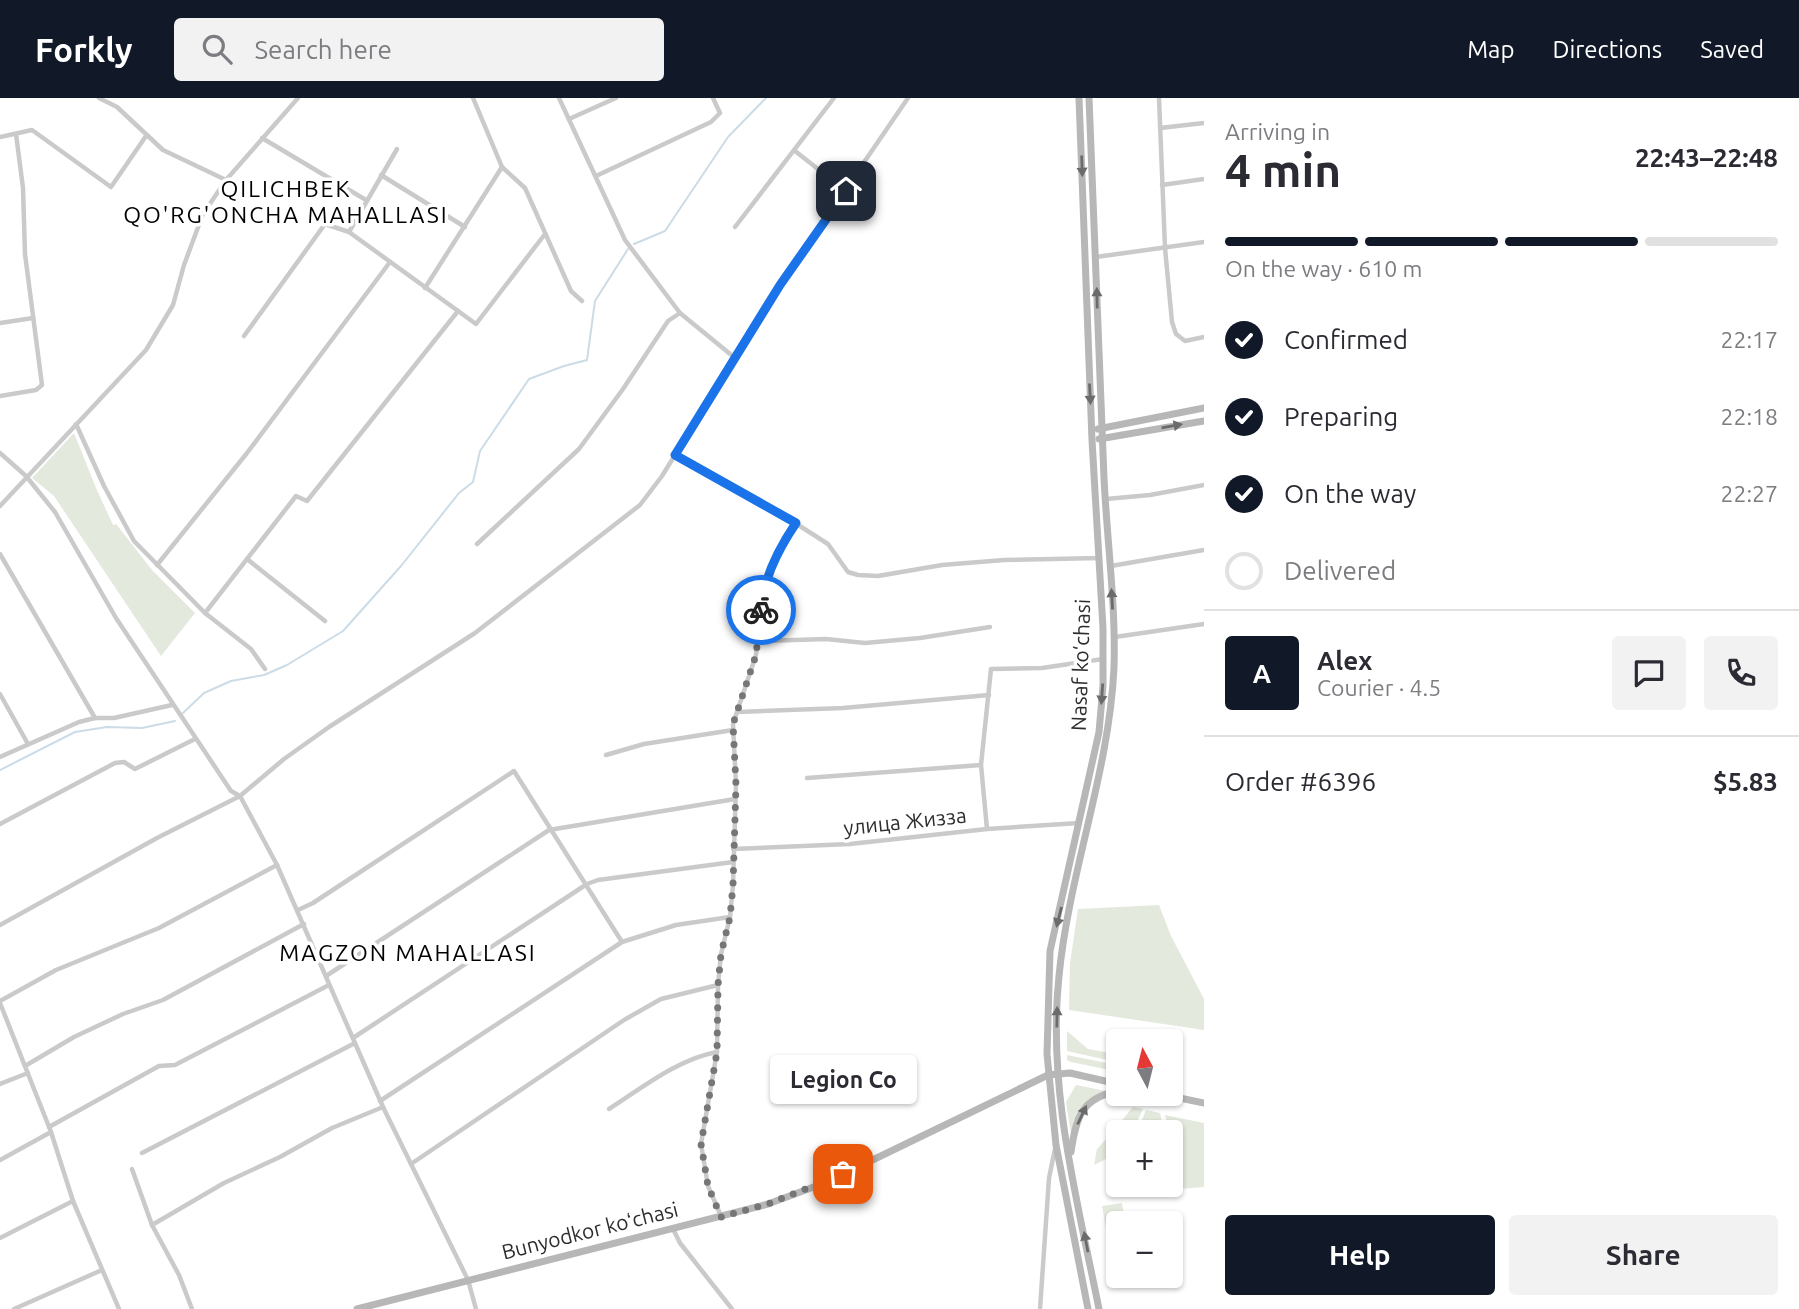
<!DOCTYPE html>
<meta charset="utf-8">
<style>
body{margin:0;font-family:Ubuntu,sans-serif;background:#f2f2f3;color:#2b2b33;height:100vh;display:flex;flex-direction:column;font-size:26px;white-space:nowrap}
*{box-sizing:border-box;margin:0}
p{font-size:23px;color:#7c7c81}
.icon{flex:none;width:38px;height:38px;fill:none;stroke:currentColor;stroke-width:2;stroke-linecap:round;stroke-linejoin:round}
.map{position:relative;flex:1;overflow:hidden}
.sheet{display:flex;flex-direction:column;background:#fff;width:595px}
.sheet>*{flex:none}
.needle{width:46px;rotate:353deg}
.fabs{position:absolute;left:1106px;top:931px;display:grid;gap:14px}
.fabs a{display:grid;place-items:center;width:77px;height:77px;border-radius:7px;background:#fff;box-shadow:0 2px 5px #0004;font-size:35px}
.pin{position:absolute;display:grid;place-items:center;width:60px;height:60px;color:#fff;margin:-30px;border-radius:14px;box-shadow:0 4px 10px #0006}
.courier{position:absolute;display:grid;place-items:center;width:70px;height:70px;margin:-35px;border:5px solid #1a73e8;border-radius:50%;background:#fff;color:#222;box-shadow:0 2px 9px #0007}
.bubble{position:absolute;height:49px;border-radius:7px;background:#fff;box-shadow:0 2px 5px #0004;font-size:23px;font-weight:700;line-height:49px;text-align:center}
.summary em{font-style:normal;font-weight:700}
.summary div{display:flex;flex-direction:column-reverse}
.summary{display:flex;align-items:center;justify-content:space-between;height:119px;padding:0 21px}
h1{font-size:46px;font-weight:700;line-height:52px}
.bar{display:grid;grid-template-columns:repeat(4,1fr);gap:10px 7px;align-content:center;height:84px;padding:0 21px}
.bar i{height:9px;border-radius:5px;background:#e1e1e2}
.bar .on{background:#111827}
.bar p{grid-column:span 4}
.line{display:flex;align-items:center;gap:18px;padding:0 21px;border-top:2px solid #e1e1e2}
.line div{flex:1}
.round{display:grid;place-items:center;flex:none;width:74px;height:74px;border-radius:7px;background:#f2f2f3}
ol{padding:0 21px;list-style:none}
li{display:flex;align-items:center;gap:21px;height:77px}
li p{margin-inline-start:auto}
li .icon{padding:7px;border-radius:50%;background:#111827;color:#fff;stroke-width:4}
li:last-child{color:#7c7c81}
li i{width:38px;height:38px;border:4px solid #e1e1e2;border-radius:50%}
.primary-button{display:flex;gap:14px;margin-top:auto;padding:14px 21px}
.primary-button a{flex:1;height:80px;border-radius:7px;background:#111827;color:#fff;font-size:28px;font-weight:700;line-height:80px;text-align:center}
.primary-button a+a{background:#f2f2f3;color:#2b2b33}
header{display:flex;align-items:center;gap:42px;box-sizing:border-box;height:98px;padding:0 35px;background:#111827;color:#fff}
header strong{font-size:33px}
nav{display:flex;gap:38px;margin-inline-start:auto;font-size:24px}
.search{width:490px;height:63px;background:#f2f2f3;display:flex;align-items:center;gap:18px;box-sizing:border-box;padding:0 24px;border-radius:7px;color:#7c7c81;font-size:26px}
main{display:flex;flex:1;min-height:0}
.map>svg:first-child{display:block}
.green{fill:#e3e9dd}
.lines{fill:none;stroke-linecap:round;stroke-linejoin:round}
.stream{stroke:#cbdce7;stroke-width:2}
.minor{stroke:#cacaca;stroke-width:4.5}
.secondary{stroke:#b7b7b7;stroke-width:7}
.oneway{fill:#6b6b6b}
.done{stroke:#767676;stroke-width:7;stroke-dasharray:0 12.6}
.route{stroke:#1a73e8;stroke-width:9}
.labels{text-anchor:middle;stroke-width:7;stroke-linejoin:round;paint-order:stroke}
.street-label{font-size:21px;fill:#2d2d2d;stroke:#fff}
.neighbourhood-label{font-size:23px;letter-spacing:2px;fill:#000;stroke:#fff}
</style>
<header>
<strong>Forkly</strong>
<div class="search"><svg class="icon" aria-label="search" viewBox="0 0 24 24"><circle cx="10" cy="10" r="6"/><path d="M15 15l6 6"/></svg>Search here</div>
<nav><a>Map</a><a>Directions</a><a>Saved</a></nav>
</header>
<main>
<div class="map">
<svg width="1204" height="1211" viewBox="0 0 1204 1211">
<rect width="100%" height="100%" fill="#fff"/>
<g class="green">
<path d="M 74,335 L 96,390 L 113,427 L 116,426 L 152,472 L 195,515 L 161,558 L 54,398 L 32,380 Z"/>
<path d="M 1159,807 L 1171,838 L 1204,901 L 1204,932 L 1069,912 L 1070,865 L 1078,811 Z"/>
<path d="M 1067,933 L 1088,951 L 1110,955 L 1112,963 L 1067,953 Z"/>
<path d="M 1067,957 L 1112,966 L 1115,973 L 1071,964 L 1067,962 Z"/>
<path d="M 1076,987 L 1106,993 C 1085,1001 1078,1014 1071,1036 L 1066,1004 Z"/>
<path d="M 1133,1009 L 1143,1011 L 1133,1032 L 1123,1031 L 1117,1034 L 1114,1032 Z"/>
<path d="M 1146,1012 L 1160,1015 L 1164,1034 L 1137,1034 Z"/>
<path d="M 1165,1017 L 1204,1025 L 1204,1089 L 1179,1091 L 1176,1085 L 1182,1081 L 1183,1078 Z"/>
<path d="M 1109,1038 L 1114,1057 L 1094,1067 L 1097,1051 Z"/>
<path d="M 1122,1105 L 1125,1125 L 1118,1125 L 1118,1145 L 1109,1147 L 1102,1108 Z"/>
</g>
<g class="lines">
<g class="stream">
<path d="M 634,146 L 665,133 L 728,39 L 766,0"/>
<path d="M 183,615 L 204,595 L 231,583 L 264,577 L 287,567 L 343,533 L 401,468 L 459,395 L 473,384 L 480,353 L 529,281 L 564,268 L 587,262 L 595,203 L 628,151"/>
<path d="M 0,672 L 75,634 L 107,629 L 142,630 L 175,623"/>
</g>
<g class="minor">
<path d="M 99,0 L 117,9 L 163,52 L 226,82"/>
<path d="M 473,0 L 502,69 L 525,90 L 571,193 L 582,203"/>
<path d="M 559,0 L 625,142 L 680,215 L 735,260"/>
<path d="M 1159,0 L 1165,150 L 1172,224 L 1176,236 L 1185,243 L 1204,239"/>
<path d="M 569,21 L 616,0"/>
<path d="M 1160,30 L 1204,25"/>
<path d="M 0,39 L 32,32 L 111,89 L 146,38"/>
<path d="M 262,40 L 366,102"/>
<path d="M 795,53 L 846,93"/>
<path d="M 381,77 L 465,129"/>
<path d="M 596,78 L 711,24 L 720,15 L 713,0"/>
<path d="M 1162,87 L 1204,81"/>
<path d="M 735,129 L 834,0"/>
<path d="M 349,134 L 397,51"/>
<path d="M 1096,159 L 1204,144"/>
<path d="M 425,190 L 502,69"/>
<path d="M 0,225 L 33,220"/>
<path d="M 244,238 L 325,126 L 349,134 L 476,226 L 545,136"/>
<path d="M 0,298 L 36,292 L 42,287 L 25,156 L 23,90 L 16,36"/>
<path d="M 76,326 L 104,388 L 134,443 L 205,515 L 251,551 L 265,571"/>
<path d="M 0,355 L 26,378 L 55,414 L 116,520 L 231,693 L 240,698 L 277,767 L 383,1009 L 468,1182 L 476,1211"/>
<path d="M 675,357 L 781,416 L 828,446 L 848,474 L 858,477 L 878,478 L 942,467 L 1004,462 L 1100,460"/>
<path d="M 1106,401 L 1150,397 L 1204,387"/>
<path d="M 0,408 L 146,252 L 173,207 L 184,167 L 203,116 L 226,82 L 298,0"/>
<path d="M 477,446 L 579,351 L 623,291 L 668,223 L 680,215"/>
<path d="M 0,456 L 95,620"/>
<path d="M 247,461 L 325,523"/>
<path d="M 157,467 L 247,355 L 390,164"/>
<path d="M 1111,468 L 1204,452"/>
<path d="M 205,515 L 296,398 L 307,403 L 458,213"/>
<path d="M 1115,539 L 1204,526"/>
<path d="M 759,543 L 826,541 L 865,545 L 920,540 L 990,529"/>
<path d="M 0,596 L 28,646"/>
<path d="M 737,614 L 843,610 L 989,597"/>
<path d="M 606,657 L 644,646 L 733,632"/>
<path d="M 0,659 L 79,624 L 95,620 L 114,620 L 172,607"/>
<path d="M 807,680 L 981,667"/>
<path d="M 0,726 L 115,665 L 124,664 L 135,671 L 195,641"/>
<path d="M 987,731 L 981,667 L 991,571 L 1042,570 L 1103,561"/>
<path d="M 733,751 L 850,746 L 987,731 L 1079,725"/>
<path d="M 298,812 L 313,805 L 514,673 L 622,844"/>
<path d="M 0,827 L 157,740 L 240,698 L 284,661 L 329,629 L 475,535 L 640,407 L 662,378 L 780,187 L 908,0"/>
<path d="M 326,878 L 549,732 L 735,701"/>
<path d="M 0,903 L 56,872 L 159,830 L 277,767"/>
<path d="M 0,905 L 51,1034 L 73,1103 L 119,1211"/>
<path d="M 353,940 L 587,786 L 598,782 L 733,764"/>
<path d="M 25,968 L 74,939 L 123,916 L 163,902 L 304,826"/>
<path d="M 0,986 L 28,975"/>
<path d="M 380,1003 L 622,844 L 676,827 L 730,819"/>
<path d="M 609,1011 C 642,990 678,961 717,954"/>
<path d="M 49,1029 L 159,968 L 175,967 L 329,887"/>
<path d="M 142,1055 L 355,945"/>
<path d="M 0,1062 L 51,1034"/>
<path d="M 411,1066 L 624,922 L 661,901 L 718,887"/>
<path d="M 132,1071 L 152,1127 L 179,1177 L 192,1211"/>
<path d="M 721,1118 L 708,1088 L 701,1046 L 717,954 L 718,887 L 721,856 L 730,819 L 733,787 L 736,687 L 733,626 L 756,557 L 762,496 L 784,443 L 796,425"/>
<path d="M 152,1127 L 224,1085 L 280,1059 L 332,1030 L 383,1009"/>
<path d="M 673,1131 L 680,1145 L 732,1211"/>
<path d="M 0,1140 L 73,1103"/>
<path d="M 14,1211 L 102,1172"/>
<path d="M 1040,1211 L 1049,1080 L 1055,1051"/>
</g>
<g class="secondary">
<path d="M 1079,0 L 1092,342 L 1103,530 L 1103,588 L 1099,634 L 1050,853 L 1047,956 L 1056,1047 L 1088,1211"/>
<path d="M 1089,0 C 1095,127 1098,253 1104,380 C 1107,443 1116,507 1114,570 C 1109,675 1069,774 1059,878 C 1047,990 1077,1101 1099,1211"/>
<path d="M 1098,331 L 1204,310"/>
<path d="M 1099,341 L 1204,323"/>
<path d="M 1161,996 L 1204,1005"/>
<path d="M 1071,1054 C 1076,1020 1081,1000 1118,993"/>
<path d="M 357,1211 L 768,1106 L 827,1084 L 1048,977 L 1070,975 L 1118,986"/>
</g>
</g>
<defs><path id="oneway-solid" d="M-6-.8H1V-3.2L6.5 0L1 3.2V.8H-6Z" transform="scale(1.75)"/></defs>
<g class="oneway">
<use href="#oneway-solid" transform="translate(1082 68) rotate(88)"/>
<use href="#oneway-solid" transform="translate(1097 200) rotate(-91)"/>
<use href="#oneway-solid" transform="translate(1090 296) rotate(87)"/>
<use href="#oneway-solid" transform="translate(1172 328) rotate(-10)"/>
<use href="#oneway-solid" transform="translate(1112 501) rotate(-93)"/>
<use href="#oneway-solid" transform="translate(1102 596) rotate(94)"/>
<use href="#oneway-solid" transform="translate(1059 819) rotate(104)"/>
<use href="#oneway-solid" transform="translate(1057 919) rotate(-89)"/>
<use href="#oneway-solid" transform="translate(1082 1017) rotate(-65)"/>
<use href="#oneway-solid" transform="translate(1086 1144) rotate(-101)"/>
</g>
<g class="lines">
<path class="done" d="M 761,512 L 756,557 L 733,626 L 736,687 L 733,787 L 730,819 L 721,856 L 718,887 L 717,954 L 701,1046 L 708,1088 L 721,1119 L 768,1106 L 843,1076"/>
<path class="route" d="M 761,512 C 763,482 779,450 796,425 L 675,357 L 780,187 L 846,93"/>
</g>
<g class="labels">
<g class="street-label">
<text transform="translate(1081 567) rotate(-88)" y="7">Nasaf ko‘chasi</text>
<text transform="translate(905 724) rotate(-6)" y="7">улица Жизза</text>
<text transform="translate(590 1133) rotate(-14)" y="7">Bunyodkor koʻchasi</text>
</g>
<g class="neighbourhood-label">
<text x="286" y="99">QILICHBEK<tspan x="286" dy="26">QO'RG'ONCHA MAHALLASI</tspan></text>
<text x="408" y="863">MAGZON MAHALLASI</text>
</g>
</g>
</svg>
<div class="fabs">
<a><svg class="needle" viewBox="-14 -14 28 28"><path d="M0-13l5 13h-10z" fill="#e53935"/><path d="M0 13l5-13h-10z" fill="#7c7c81"/></svg></a>
<a>+</a>
<a>−</a>
</div>
<div class="pin" style="left:843px;top:1076px;background:#ea580c"><svg class="icon" aria-label="bag" viewBox="0 0 24 24"><path d="M5 8h14l-1 12H6zM9 8a3 3 0 0 1 6 0"/></svg></div>
<div class="pin" style="left:846px;top:93px;background:#1f2937"><svg class="icon" aria-label="home" viewBox="0 0 24 24"><path d="M3 11l9-7 9 7M6 9v11h12V9"/></svg></div>
<div class="courier" style="left:761px;top:512px"><svg class="icon" aria-label="bike" viewBox="0 0 24 24"><circle cx="6" cy="16" r="4"/><circle cx="18" cy="16" r="4"/><path d="M6 16l4-8h5l3 8M10 8l3 8H6M13 5h3"/></svg></div>
<div class="bubble" style="left:770px;top:957px;width:147px">Legion Co</div>
</div>
<section class="sheet">
<div class="summary"><div><h1>4 min</h1><p>Arriving in</p></div><em>22:43–22:48</em></div>
<div class="bar"><i class="on"></i><i class="on"></i><i class="on"></i><i></i><p>On the way · 610 m</p></div>
<ol>
<li><svg class="icon" aria-label="check" viewBox="0 0 24 24"><path d="M5 12l5 5 9-10"/></svg>Confirmed<p>22:17</p></li>
<li><svg class="icon" aria-label="check" viewBox="0 0 24 24"><path d="M5 12l5 5 9-10"/></svg>Preparing<p>22:18</p></li>
<li><svg class="icon" aria-label="check" viewBox="0 0 24 24"><path d="M5 12l5 5 9-10"/></svg>On the way<p>22:27</p></li>
<li><i></i>Delivered</li>
</ol>
<div class="line" style="height:126px"><b class="round" style="background:#111827;color:#fff">A</b><div><b>Alex</b><p>Courier · 4.5</p></div><a class="round"><svg class="icon" aria-label="chat" viewBox="0 0 24 24"><path d="M4 5h16v11H9l-5 4z"/></svg></a><a class="round"><svg class="icon" aria-label="phone" viewBox="0 0 24 24"><path d="M5 4h4l2 5-3 2q2 4 5 5l2-3 5 2v4C11 20 4 13 5 4z"/></svg></a></div>
<div class="line" style="height:91px"><div>Order #6396</div><b>$5.83</b></div>
<div class="primary-button"><a>Help</a><a>Share</a></div>
</section>
</main>
